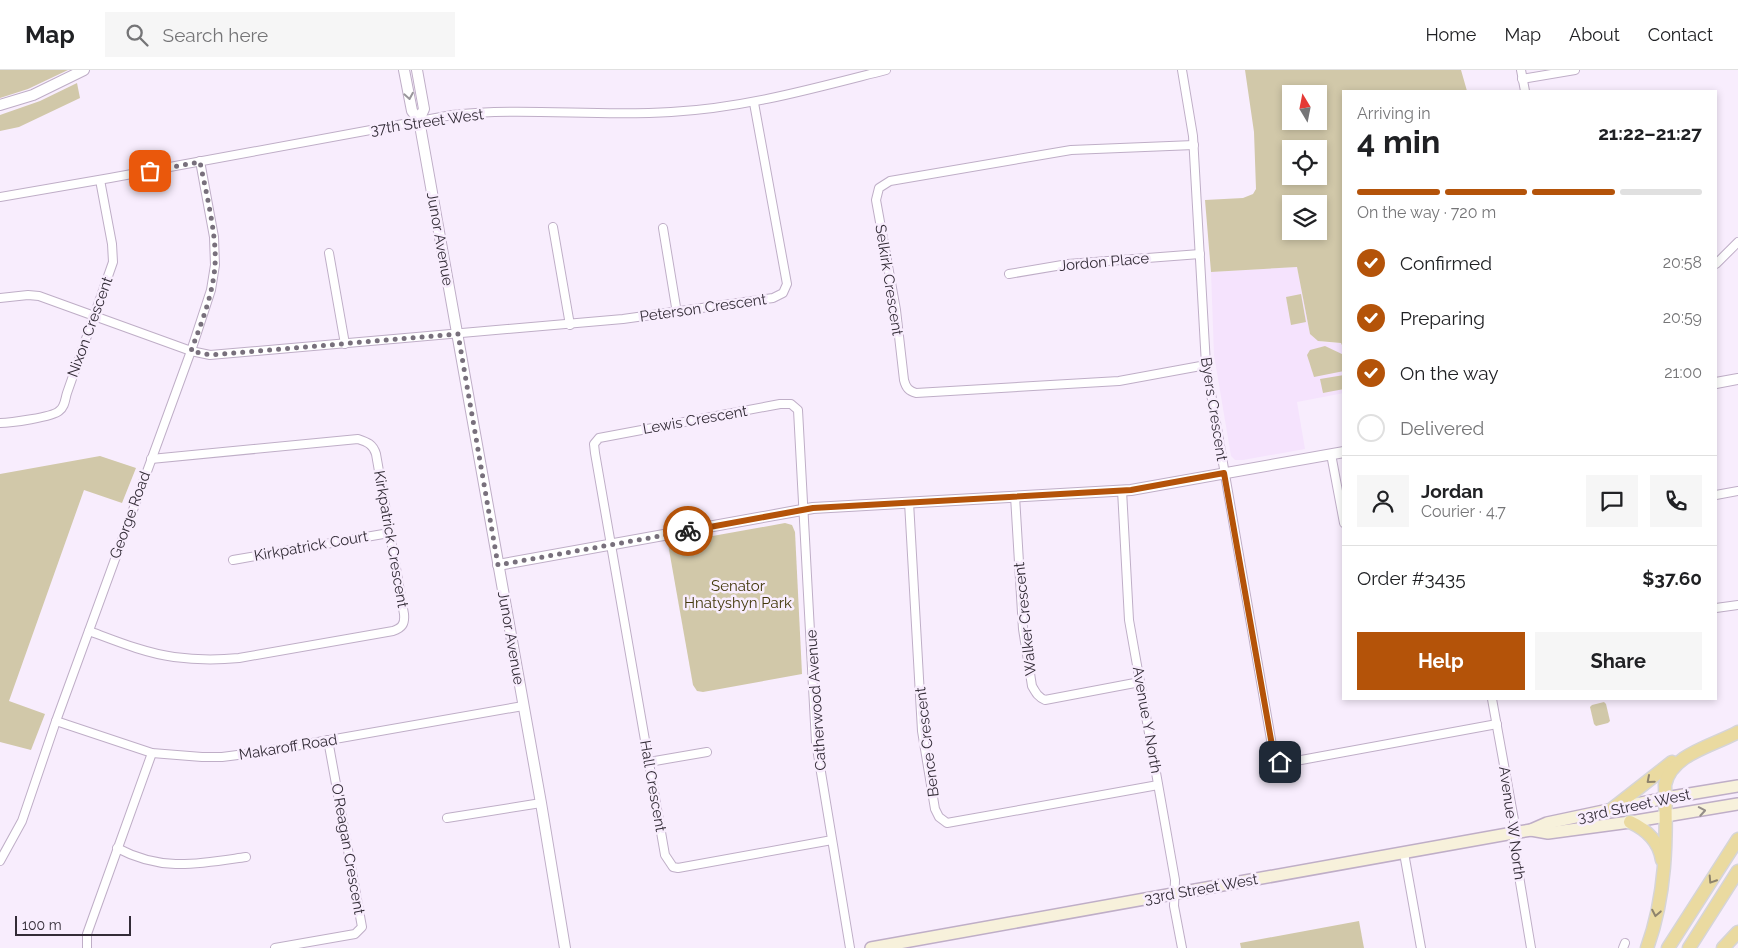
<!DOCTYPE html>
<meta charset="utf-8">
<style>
body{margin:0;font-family:Raleway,sans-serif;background:#f6f6f6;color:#202124;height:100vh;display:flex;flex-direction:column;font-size:19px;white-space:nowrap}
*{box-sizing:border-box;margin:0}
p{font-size:16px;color:#757577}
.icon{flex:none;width:28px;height:28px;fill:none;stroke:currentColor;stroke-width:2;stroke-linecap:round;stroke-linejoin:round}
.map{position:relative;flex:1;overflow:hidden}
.drawer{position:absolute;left:1342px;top:20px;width:375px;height:610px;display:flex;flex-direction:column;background:#fff;border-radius:0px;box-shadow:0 2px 8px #0003}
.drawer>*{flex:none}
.needle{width:32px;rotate:350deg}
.controls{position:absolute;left:1282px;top:15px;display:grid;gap:10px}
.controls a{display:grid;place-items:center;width:45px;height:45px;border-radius:0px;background:#fff;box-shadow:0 2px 8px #0003;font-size:25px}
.scale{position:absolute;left:15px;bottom:12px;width:116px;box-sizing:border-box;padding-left:5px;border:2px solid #332c37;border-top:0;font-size:14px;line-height:18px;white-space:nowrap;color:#332c37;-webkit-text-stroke:4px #f8edfd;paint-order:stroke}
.pin{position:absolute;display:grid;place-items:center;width:42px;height:42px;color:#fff;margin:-21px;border-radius:10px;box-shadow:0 2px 8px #0006}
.courier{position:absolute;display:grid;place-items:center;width:50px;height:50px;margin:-25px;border:4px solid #b45309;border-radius:50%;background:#fff;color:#222;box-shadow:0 1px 6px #0007}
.summary em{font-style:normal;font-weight:700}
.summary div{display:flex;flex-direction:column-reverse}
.summary{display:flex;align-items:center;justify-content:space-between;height:85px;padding:0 15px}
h1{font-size:32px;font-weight:700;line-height:38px}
.bar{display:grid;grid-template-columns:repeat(4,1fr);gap:8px 5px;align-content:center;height:60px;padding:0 15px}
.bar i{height:6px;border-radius:4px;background:#e0e0e0}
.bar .current{background:#b45309}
.bar p{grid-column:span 4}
.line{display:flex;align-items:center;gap:12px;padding:0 15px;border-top:1px solid #e0e0e0}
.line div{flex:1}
.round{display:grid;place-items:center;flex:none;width:52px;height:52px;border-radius:0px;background:#f6f6f6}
ol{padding:0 15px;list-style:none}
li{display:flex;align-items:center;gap:15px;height:55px}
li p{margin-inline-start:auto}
li .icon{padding:5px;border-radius:50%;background:#b45309;color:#fff;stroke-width:4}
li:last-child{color:#757577}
li i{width:28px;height:28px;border:2px solid #e0e0e0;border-radius:50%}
.cta{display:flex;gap:10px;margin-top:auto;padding:10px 15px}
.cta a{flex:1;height:58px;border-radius:0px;background:#b45309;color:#fff;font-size:20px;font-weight:700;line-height:58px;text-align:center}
.cta a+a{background:#f6f6f6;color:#202124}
header{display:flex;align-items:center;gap:30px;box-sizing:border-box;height:70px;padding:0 25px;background:#fff;border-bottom:1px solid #e0e0e0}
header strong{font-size:24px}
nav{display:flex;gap:28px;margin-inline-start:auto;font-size:18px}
.search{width:350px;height:45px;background:#f6f6f6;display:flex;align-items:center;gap:12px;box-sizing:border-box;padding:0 18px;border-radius:0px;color:#757577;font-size:19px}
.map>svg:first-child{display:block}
.built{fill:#f5e3fd}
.green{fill:#d1c8a9;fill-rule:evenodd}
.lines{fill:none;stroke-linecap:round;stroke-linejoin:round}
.minor-casing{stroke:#bfaec7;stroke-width:10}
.tertiary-casing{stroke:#bfaec7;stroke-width:12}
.secondary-casing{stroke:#bfaec7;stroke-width:14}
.trunk-casing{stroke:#d6d5d7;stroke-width:15}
.minor{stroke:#fff;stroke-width:8}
.tertiary{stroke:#fff;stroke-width:10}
.secondary{stroke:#f7f1db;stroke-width:11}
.trunk{stroke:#eadaa0;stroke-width:12}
.oneway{stroke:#99969b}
.oneway2{stroke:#8e836c}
.oneway3{stroke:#958e89}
.done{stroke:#78707c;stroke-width:5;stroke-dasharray:0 9}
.route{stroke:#b45309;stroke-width:6}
.labels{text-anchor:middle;stroke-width:5;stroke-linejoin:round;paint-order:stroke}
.street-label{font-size:15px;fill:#332c37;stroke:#f8edfd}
.park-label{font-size:15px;fill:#42370b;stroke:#f8edfd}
</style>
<header>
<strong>Map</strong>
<div class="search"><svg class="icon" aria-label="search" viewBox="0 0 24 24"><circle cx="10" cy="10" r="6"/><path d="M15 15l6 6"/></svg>Search here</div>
<nav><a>Home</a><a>Map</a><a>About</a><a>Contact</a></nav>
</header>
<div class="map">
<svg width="1738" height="878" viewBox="0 0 1738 878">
<rect width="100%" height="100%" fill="#f8edfd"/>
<path class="built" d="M 1297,197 L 1310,264 L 1322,272 L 1341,273 L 1344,280 L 1344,323 L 1297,332 L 1305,379 L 1243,390 L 1235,390 L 1231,386 L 1214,285 L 1211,202 Z"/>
<g class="green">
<path d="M 0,0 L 68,0 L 28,19 L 0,28 Z"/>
<path d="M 1245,0 L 1461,0 L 1467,21 L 1344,21 L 1344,280 L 1341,273 L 1318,271 L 1310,264 L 1297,197 L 1211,202 L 1205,130 L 1243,128 L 1253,124 L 1256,119 L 1254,62 ZM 1291,24 L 1319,24 L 1319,51 L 1291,51 ZM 1291,79 L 1319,79 L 1319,106 L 1291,106 ZM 1291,134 L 1319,134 L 1319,161 L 1291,161 Z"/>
<path d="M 77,13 L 80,28 L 19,57 L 0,61 L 0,45 L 40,31 Z"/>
<path d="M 1301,224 L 1306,252 L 1291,255 L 1286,227 Z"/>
<path d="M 1325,276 L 1344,285 L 1344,301 L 1314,307 L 1307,285 L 1310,280 Z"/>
<path d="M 1344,305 L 1344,319 L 1323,323 L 1320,309 Z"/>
<path d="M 100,386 L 136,398 L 122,433 L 84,420 L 9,631 L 45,644 L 31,680 L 0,672 L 0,404 Z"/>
<path d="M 785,453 L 792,455 L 795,462 L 802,604 L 703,622 L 697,621 L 693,615 L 668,474 Z"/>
<path d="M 1604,632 L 1606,634 L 1610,651 L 1608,653 L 1596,656 L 1594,654 L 1590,637 L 1592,635 Z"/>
<path d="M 1359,851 L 1364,878 L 1241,878 L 1240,873 Z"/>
</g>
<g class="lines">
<g class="minor-casing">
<g id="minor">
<path d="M 1182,0 L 1193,66 L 1206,295 L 1273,681 L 1280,691 L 1285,693 L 1497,654"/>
<path d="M 1521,0 L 1525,21"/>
<path d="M 1522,9 L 1575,0"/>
<path d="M 1194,75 L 1071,80 L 890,111 L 879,118 L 876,130 L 896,240 L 904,310 C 906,318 909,321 916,323 L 1119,311 L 1206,295"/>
<path d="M 0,127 L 110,108 L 452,45 C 524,37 598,47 671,42 C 745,38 815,18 886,0"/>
<path d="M 553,157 L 570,255"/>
<path d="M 663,158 L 677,243"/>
<path d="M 329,183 L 345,274"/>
<path d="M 1716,194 L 1738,172"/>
<path d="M 1009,204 L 1068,194 L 1200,184"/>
<path d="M 0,228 L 28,225 L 39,226 L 191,281 L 210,285 L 623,249 L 773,228 L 783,223 L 787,214 L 754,33"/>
<path d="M 0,353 C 10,353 53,347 59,341 C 65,337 65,329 67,323 L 113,192 L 112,174 L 100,110"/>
<path d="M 1331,384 L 1344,453"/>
<path d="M 1122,420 L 1129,550 L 1175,810 L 1174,836 L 1182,878"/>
<path d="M 1716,425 L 1738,421"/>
<path d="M 1015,426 L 1023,559 L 1032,616 C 1036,623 1038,627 1045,630 L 1140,612"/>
<path d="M 909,432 L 922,661 L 935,739 L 939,747 L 947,753 L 1158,715"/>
<path d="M 233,490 L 389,463"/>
<path d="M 1716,538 L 1738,535"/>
<path d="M 89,561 C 116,571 145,583 174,587 C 196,590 218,590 239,588 L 393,561 C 402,558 405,554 404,544 L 376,384 C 373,374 367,372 358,369 L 151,389"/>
<path d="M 1492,629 L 1514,750 L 1514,776 L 1531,878"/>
<path d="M 56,651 L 152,683 L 202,687 L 222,687 L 261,682 L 523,636"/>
<path d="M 649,692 L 707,682"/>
<path d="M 447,748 L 541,733"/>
<path d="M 832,770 L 678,798 L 673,797 L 665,785 L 595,383 L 594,374 L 599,368 L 780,334 L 791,334 L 798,340 L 816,672 L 850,878"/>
<path d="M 117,778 C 162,802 198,794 246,787"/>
<path d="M 1404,783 L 1421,878"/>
<path d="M 0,791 L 22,751 L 56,651 L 191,281 L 211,220 L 215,195 L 214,167 L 200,91"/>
<path d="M 87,878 L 87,864 L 152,683"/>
<path d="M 275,878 L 355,864 L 362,857 L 328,670"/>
<path d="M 1623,878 L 1625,873"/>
</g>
</g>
<g class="tertiary-casing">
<g id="tertiary">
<path d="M 404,0 L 412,41 L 419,50"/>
<path d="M 417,0 L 424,39 L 419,50 L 421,61 L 541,733 L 565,878"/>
<path d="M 0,35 L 33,25 L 84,0"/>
<path d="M 1716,313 L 1738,309"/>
<path d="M 498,495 L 813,438 L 1131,420 L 1344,382"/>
</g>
</g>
<g class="secondary-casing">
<g id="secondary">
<path d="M 1531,760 L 1548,763 L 1630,752 L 1738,734"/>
<path d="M 871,878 L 1513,763 L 1531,760 L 1547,753 L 1665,728 L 1738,716"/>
</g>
</g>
<g class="trunk-casing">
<g id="trunk">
<path d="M 1612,739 L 1672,692"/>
<path d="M 1630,752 C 1647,760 1659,771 1662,790"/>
<path d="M 1647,878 C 1666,826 1667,770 1665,715 C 1671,684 1713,676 1738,662"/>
<path d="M 1668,878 L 1738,769"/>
<path d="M 1689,878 L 1738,801"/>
<path d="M 1723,878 L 1738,862"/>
</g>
</g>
<use href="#minor" class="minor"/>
<use href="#tertiary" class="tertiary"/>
<use href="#secondary" class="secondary"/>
<use href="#trunk" class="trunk"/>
</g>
<defs><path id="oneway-chevron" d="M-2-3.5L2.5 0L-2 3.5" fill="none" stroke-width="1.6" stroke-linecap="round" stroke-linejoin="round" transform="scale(1.25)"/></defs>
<use class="oneway" href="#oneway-chevron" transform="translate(409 26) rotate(80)"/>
<g class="oneway2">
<use href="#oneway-chevron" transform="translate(1650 710) rotate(139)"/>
<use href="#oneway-chevron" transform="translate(1712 810) rotate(123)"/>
<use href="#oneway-chevron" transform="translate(1656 843) rotate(101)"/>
</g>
<use class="oneway3" href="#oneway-chevron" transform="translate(1702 741) rotate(-10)"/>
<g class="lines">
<path class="done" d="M 150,101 L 200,92 C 206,122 217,166 215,195 C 213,225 201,254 191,281 L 210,285 L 458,264 L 498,495 L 688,461"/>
<path class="route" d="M 688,461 L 813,438 L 1131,420 L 1224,403 L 1273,681 L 1280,692"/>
</g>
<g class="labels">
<g class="street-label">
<text transform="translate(427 52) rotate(-8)" y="5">37th Street West</text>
<text transform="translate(440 169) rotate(80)" y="5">Junor Avenue</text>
<text transform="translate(1104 192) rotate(-5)" y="5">Jordon Place</text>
<text transform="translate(889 210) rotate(81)" y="5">Selkirk Crescent</text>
<text transform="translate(703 238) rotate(-8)" y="5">Peterson Crescent</text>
<text transform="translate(90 257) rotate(-70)" y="5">Nixon Crescent</text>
<text transform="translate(1214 339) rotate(81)" y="5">Byers Crescent</text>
<text transform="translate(695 350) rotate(-10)" y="5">Lewis Crescent</text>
<text transform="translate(130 445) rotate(-70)" y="5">George Road</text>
<text transform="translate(391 469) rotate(80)" y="5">Kirkpatrick Crescent</text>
<text transform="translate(311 476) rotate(-10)" y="5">Kirkpatrick Court</text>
<text transform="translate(1025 549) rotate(-96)" y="5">Walker Crescent</text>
<text transform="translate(511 568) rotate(80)" y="5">Junor Avenue</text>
<text transform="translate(816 630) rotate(-94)" y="5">Catherwood Avenue</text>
<text transform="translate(1147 650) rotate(80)" y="5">Avenue Y North</text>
<text transform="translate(927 672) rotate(-97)" y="5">Bence Crescent</text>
<text transform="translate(288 677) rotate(-9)" y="5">Makaroff Road</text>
<text transform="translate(653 716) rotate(80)" y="5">Hall Crescent</text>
<text transform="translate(1634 736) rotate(-12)" y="5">33rd Street West</text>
<text transform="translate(1512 753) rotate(82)" y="5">Avenue W North</text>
<text transform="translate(348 779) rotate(80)" y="5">O'Reagan Crescent</text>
<text transform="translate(1201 819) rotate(-10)" y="5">33rd Street West</text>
</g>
<g class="park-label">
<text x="738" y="521">Senator<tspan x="738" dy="17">Hnatyshyn Park</tspan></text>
</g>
</g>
</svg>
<div class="controls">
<a><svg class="needle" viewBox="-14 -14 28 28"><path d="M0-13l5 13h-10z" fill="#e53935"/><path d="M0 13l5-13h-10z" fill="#757577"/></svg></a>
<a><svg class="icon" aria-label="locate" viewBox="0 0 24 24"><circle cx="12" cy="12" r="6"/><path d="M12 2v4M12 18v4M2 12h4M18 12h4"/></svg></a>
<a><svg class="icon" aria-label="layers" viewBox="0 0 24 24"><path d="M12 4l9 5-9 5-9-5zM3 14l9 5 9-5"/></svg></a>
</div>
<div class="scale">100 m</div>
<div class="pin" style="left:150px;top:101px;background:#ea580c"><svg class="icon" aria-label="bag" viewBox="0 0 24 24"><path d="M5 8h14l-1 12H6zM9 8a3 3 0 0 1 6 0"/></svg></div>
<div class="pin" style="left:1280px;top:692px;background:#1f2937"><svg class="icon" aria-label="home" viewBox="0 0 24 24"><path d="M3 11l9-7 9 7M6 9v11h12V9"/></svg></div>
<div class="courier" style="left:688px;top:461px"><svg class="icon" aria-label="bike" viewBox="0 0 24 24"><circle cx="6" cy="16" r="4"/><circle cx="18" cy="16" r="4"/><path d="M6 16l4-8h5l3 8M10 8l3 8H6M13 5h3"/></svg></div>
<section class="drawer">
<div class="summary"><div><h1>4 min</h1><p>Arriving in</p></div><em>21:22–21:27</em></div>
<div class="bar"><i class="current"></i><i class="current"></i><i class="current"></i><i></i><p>On the way · 720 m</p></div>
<ol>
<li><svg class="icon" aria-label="check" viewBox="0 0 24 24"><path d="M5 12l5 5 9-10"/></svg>Confirmed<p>20:58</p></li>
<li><svg class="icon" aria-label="check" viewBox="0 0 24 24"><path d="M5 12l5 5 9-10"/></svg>Preparing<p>20:59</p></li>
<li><svg class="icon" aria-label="check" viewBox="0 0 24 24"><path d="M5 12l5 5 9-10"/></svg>On the way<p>21:00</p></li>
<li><i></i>Delivered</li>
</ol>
<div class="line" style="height:90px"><a class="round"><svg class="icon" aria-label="person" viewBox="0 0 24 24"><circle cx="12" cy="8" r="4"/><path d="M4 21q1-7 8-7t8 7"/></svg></a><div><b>Jordan</b><p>Courier · 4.7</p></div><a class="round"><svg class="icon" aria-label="chat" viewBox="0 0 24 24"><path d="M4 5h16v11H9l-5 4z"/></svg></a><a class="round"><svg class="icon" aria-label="phone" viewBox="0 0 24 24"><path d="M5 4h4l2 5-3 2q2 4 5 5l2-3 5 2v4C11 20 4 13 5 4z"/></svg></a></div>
<div class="line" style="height:65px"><div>Order #3435</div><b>$37.60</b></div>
<div class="cta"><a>Help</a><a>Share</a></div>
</section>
</div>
